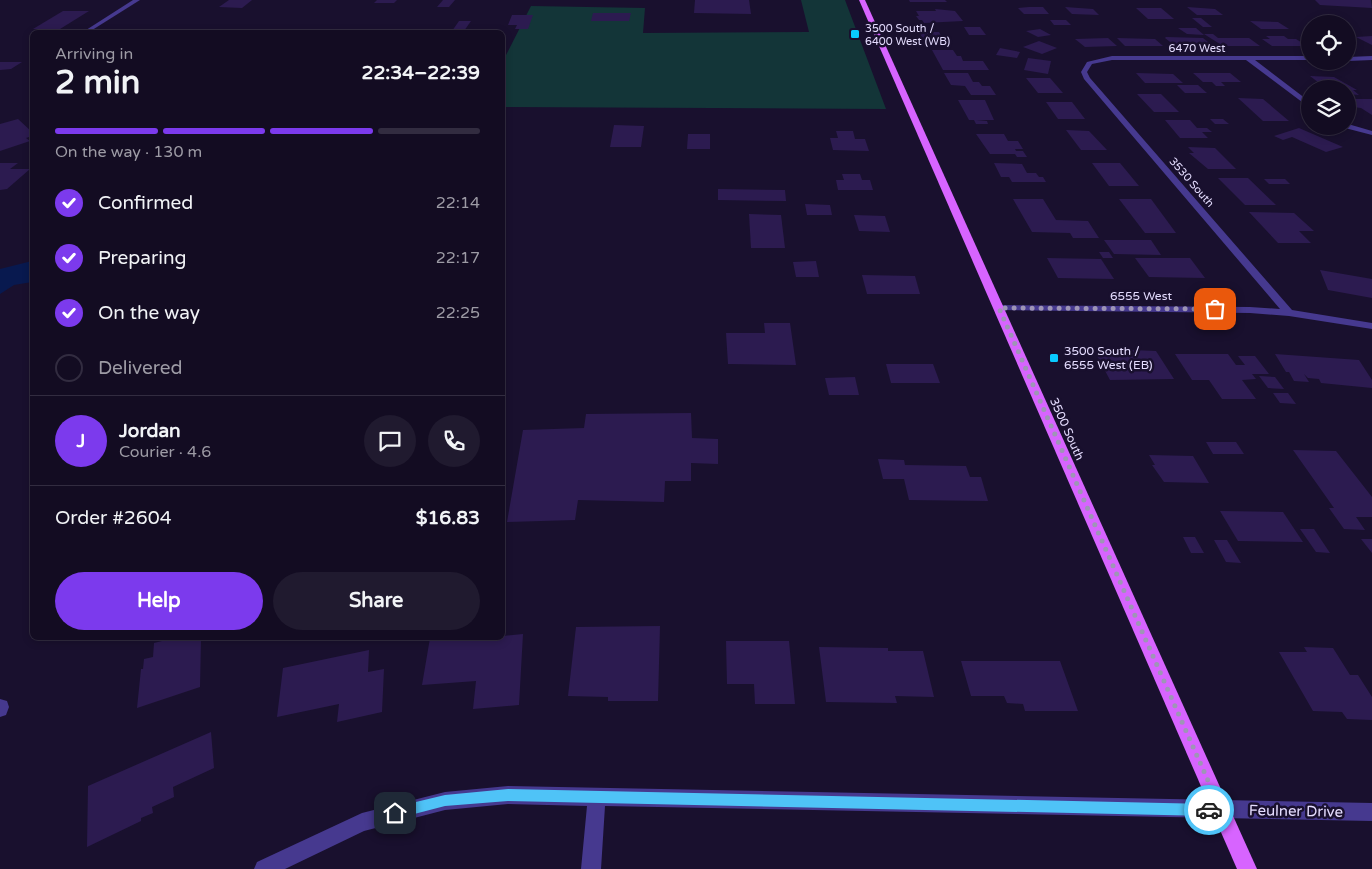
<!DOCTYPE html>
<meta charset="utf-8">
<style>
body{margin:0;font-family:"Varela Round",sans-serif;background:#201a2f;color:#f1f3f6;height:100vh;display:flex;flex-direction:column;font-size:19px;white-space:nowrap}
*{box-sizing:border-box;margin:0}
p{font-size:16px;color:#9d9ba5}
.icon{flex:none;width:28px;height:28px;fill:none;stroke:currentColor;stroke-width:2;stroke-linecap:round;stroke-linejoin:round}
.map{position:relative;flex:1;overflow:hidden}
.panel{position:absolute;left:30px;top:30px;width:475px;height:610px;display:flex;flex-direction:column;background:#130c22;border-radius:8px;box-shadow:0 2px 8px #0003,0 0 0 1px #322c40}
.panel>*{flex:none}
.tools{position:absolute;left:1301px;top:15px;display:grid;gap:10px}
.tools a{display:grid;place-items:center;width:55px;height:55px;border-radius:50%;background:#130c22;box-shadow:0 2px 8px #0003,0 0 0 1px #322c40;font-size:25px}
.pin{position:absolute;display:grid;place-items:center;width:42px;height:42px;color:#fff;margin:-21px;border-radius:10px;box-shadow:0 2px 8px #0006}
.courier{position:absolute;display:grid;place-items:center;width:50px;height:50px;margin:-25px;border:4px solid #4fc3f7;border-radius:50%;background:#fff;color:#222;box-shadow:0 1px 6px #0007}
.head em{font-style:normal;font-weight:700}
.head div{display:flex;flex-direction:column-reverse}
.head{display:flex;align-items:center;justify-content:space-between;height:85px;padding:0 25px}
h1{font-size:32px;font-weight:700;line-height:38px}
.bar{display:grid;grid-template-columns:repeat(4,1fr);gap:8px 5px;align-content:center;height:60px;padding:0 25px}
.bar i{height:6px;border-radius:4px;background:#322c40}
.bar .selected{background:#7c3aed}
.bar p{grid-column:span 4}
.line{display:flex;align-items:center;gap:12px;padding:0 25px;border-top:1px solid #322c40}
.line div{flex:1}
.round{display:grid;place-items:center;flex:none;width:52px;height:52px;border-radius:26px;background:#201a2f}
ol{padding:0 25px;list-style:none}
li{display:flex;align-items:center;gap:15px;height:55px}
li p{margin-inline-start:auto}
li .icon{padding:5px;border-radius:50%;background:#7c3aed;color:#fff;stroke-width:4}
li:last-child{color:#9d9ba5}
li i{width:28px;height:28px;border:2px solid #322c40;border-radius:50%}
.button{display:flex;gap:10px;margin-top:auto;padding:10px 25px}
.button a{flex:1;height:58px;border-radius:30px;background:#7c3aed;color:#fff;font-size:20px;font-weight:700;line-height:58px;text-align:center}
.button a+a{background:#201a2f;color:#f1f3f6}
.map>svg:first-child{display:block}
.green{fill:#133538}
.water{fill:#08194f}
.building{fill:#2c1b50}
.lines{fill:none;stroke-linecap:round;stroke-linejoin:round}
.minor{fill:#46398f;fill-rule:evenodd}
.major{fill:#d764ff;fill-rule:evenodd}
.route{fill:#4fc3f7}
.done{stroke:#9e95b6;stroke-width:5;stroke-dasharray:0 9}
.poi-dot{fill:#09caff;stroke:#19102e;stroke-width:2}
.labels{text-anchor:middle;stroke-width:5;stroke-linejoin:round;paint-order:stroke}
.far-poi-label{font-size:11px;fill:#e5ddff;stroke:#19102e;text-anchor:start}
.far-street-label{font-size:11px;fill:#e5ddff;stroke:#19102e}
.street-label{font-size:12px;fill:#e5ddff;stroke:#19102e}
.poi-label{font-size:12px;fill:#e5ddff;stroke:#19102e;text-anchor:start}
.near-street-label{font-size:15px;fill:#e5ddff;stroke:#19102e}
</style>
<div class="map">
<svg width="1372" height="869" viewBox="0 0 1372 869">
<rect width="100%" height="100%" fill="#19102e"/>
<path class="green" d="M 801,0 L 845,0 L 886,109 L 503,107 L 502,63 L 531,6 L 645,8 L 643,33 L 809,32 Z"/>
<path class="water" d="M 32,261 L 32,282 L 14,285 L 0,294 L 0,269 Z"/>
<g class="building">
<path d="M 229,0 L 252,0 L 242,8 L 219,7 Z"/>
<path d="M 377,0 L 397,0 L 394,3 L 374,3 Z"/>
<path d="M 443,0 L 455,0 L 449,7 L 437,7 Z"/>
<path d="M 695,0 L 749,0 L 751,14 L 694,13 Z"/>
<path d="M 909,0 L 945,0 L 947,2 L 910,2 Z"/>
<path d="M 1315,0 L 1371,0 L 1372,8 L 1320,5 Z"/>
<path d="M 1029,7 L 1043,7 L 1049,14 L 1024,14 L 1018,8 Z"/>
<path d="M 1065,7 L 1093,9 L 1099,15 L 1072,14 Z"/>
<path d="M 1187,7 L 1215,9 L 1223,15 L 1197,15 Z"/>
<path d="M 1136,8 L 1161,8 L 1174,19 L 1148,19 Z"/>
<path d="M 935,9 L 955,11 L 963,21 L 924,23 L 922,20 L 919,20 L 916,16 L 919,16 L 916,11 L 936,11 Z"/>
<path d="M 63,11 L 89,11 L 60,29 L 33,29 Z"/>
<path d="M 593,13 L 631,13 L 629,21 L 591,21 Z"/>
<path d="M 512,15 L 533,15 L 528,29 L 515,29 L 517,25 L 508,25 Z"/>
<path d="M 1192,18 L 1201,18 L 1212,27 L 1203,27 Z"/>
<path d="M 1050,20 L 1066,20 L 1071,25 L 1054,25 Z"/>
<path d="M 459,21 L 471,21 L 464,31 L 452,31 Z"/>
<path d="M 1250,21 L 1278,22 L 1289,29 L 1261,29 Z"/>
<path d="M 964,27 L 980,27 L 986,35 L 969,35 Z"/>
<path d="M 1178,28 L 1196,28 L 1204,35 L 1187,34 Z"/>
<path d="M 1040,29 L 1051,35 L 1038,37 L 1026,31 Z"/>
<path d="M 919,32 L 939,32 L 944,41 L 924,41 Z"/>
<path d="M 1204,34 L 1213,34 L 1218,38 L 1249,38 L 1260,46 L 1223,46 Z"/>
<path d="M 1266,36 L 1284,36 L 1288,39 L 1296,39 L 1307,46 L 1272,46 L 1262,39 L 1270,39 Z"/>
<path d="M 1372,36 L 1372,45 L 1356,37 Z"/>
<path d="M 1166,37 L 1203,38 L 1213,46 L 1174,45 L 1165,38 Z"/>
<path d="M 1108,38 L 1117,46 L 1085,47 L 1075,39 Z"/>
<path d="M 1117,38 L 1155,39 L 1163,46 L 1125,46 Z"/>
<path d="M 1039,41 L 1057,48 L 1042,54 L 1023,47 Z"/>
<path d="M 1000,48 L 1020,52 L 1017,58 L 996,55 Z"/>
<path d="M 932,50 L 953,50 L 957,56 L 961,56 L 963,61 L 983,61 L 989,70 L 943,70 Z"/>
<path d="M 1028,58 L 1051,61 L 1048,74 L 1024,70 Z"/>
<path d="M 0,62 L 22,62 L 11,69 L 0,70 Z"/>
<path d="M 944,73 L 968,73 L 973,82 L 979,82 L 982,86 L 990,86 L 996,95 L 971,95 L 965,86 L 951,85 Z"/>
<path d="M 1136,73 L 1173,74 L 1183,83 L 1145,83 Z"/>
<path d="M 1193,73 L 1230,73 L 1241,82 L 1221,82 L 1225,86 L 1216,86 L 1212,82 L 1203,82 Z"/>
<path d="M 1310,76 L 1334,77 L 1357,90 L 1353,90 L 1359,95 L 1348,94 L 1348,89 L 1327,89 Z"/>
<path d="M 1026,78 L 1050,78 L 1063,93 L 1038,93 Z"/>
<path d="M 1177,85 L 1198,85 L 1207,93 L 1185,93 Z"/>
<path d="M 1137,94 L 1161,94 L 1179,112 L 1154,112 Z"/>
<path d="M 1238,98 L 1263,99 L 1289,121 L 1263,121 Z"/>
<path d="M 1348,99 L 1372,99 L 1372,115 L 1361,108 L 1353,107 L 1348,104 Z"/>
<path d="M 958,100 L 985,100 L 994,120 L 976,120 L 987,121 L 988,124 L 976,124 L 974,120 L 969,120 Z"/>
<path d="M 1046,102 L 1072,102 L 1085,119 L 1058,119 Z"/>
<path d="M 18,119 L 32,132 L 32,136 L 26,138 L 30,141 L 0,151 L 0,124 Z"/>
<path d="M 1210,119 L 1223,119 L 1229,124 L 1215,124 Z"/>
<path d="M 1165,120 L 1190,120 L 1197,128 L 1207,128 L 1212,132 L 1202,132 L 1208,138 L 1180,138 Z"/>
<path d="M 614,125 L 644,126 L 641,147 L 610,147 Z"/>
<path d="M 1299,128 L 1343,147 L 1326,152 L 1292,137 L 1283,140 L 1274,136 Z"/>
<path d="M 1066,130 L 1089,131 L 1107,150 L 1081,150 Z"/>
<path d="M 836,131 L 853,131 L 855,139 L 865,139 L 869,151 L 833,150 L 830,138 L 838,138 Z"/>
<path d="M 688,134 L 710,134 L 710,149 L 687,149 Z"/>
<path d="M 976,134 L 1004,134 L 1008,141 L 1018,141 L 1023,149 L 1015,149 L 1016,151 L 1023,151 L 1027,157 L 1017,157 L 1015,154 L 990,154 Z"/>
<path d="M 1188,147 L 1215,148 L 1236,169 L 1208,169 L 1189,153 L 1194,153 Z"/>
<path d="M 0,163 L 18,163 L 10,169 L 30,169 L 7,189 L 0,190 Z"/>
<path d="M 994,163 L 1022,164 L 1027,173 L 1036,173 L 1039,177 L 1043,177 L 1046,182 L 1012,182 L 1009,177 L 1001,177 Z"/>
<path d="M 1092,163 L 1120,163 L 1139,186 L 1109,186 Z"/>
<path d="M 842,174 L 860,174 L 862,180 L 870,180 L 873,190 L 838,190 L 836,180 L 844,180 Z"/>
<path d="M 1218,178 L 1248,178 L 1276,205 L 1245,205 Z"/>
<path d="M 1264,179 L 1285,179 L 1290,184 L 1269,184 Z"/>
<path d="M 718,189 L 785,190 L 786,201 L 718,200 Z"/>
<path d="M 1013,199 L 1043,199 L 1056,220 L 1088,221 L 1099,238 L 1073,238 L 1070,233 L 1032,232 Z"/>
<path d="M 1119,199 L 1151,199 L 1176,233 L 1145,233 Z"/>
<path d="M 805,204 L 830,205 L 832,215 L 807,215 Z"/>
<path d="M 1249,212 L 1294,213 L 1314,231 L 1299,231 L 1311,243 L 1278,243 Z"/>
<path d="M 749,214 L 781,215 L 785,248 L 751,248 Z"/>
<path d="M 854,215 L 885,216 L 890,232 L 859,231 Z"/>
<path d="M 1104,240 L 1151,240 L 1161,255 L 1114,254 Z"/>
<path d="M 1099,252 L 1109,252 L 1113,258 L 1103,258 Z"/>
<path d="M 1047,258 L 1101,259 L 1114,279 L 1058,278 Z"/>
<path d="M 1135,258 L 1190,258 L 1205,278 L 1149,277 Z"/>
<path d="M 816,261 L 819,277 L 796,277 L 793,262 Z"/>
<path d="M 1320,270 L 1372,279 L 1372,298 L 1328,290 Z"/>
<path d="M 862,275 L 915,276 L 920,294 L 867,294 Z"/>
<path d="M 764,323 L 790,323 L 796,365 L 728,364 L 726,333 L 765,333 Z"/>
<path d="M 1132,350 L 1156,351 L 1174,379 L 1110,380 L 1095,352 L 1134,353 Z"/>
<path d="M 1175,354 L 1228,354 L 1236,365 L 1245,365 L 1238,356 L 1255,356 L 1269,374 L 1252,374 L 1256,379 L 1242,380 L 1256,399 L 1222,399 L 1209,380 L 1192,380 Z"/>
<path d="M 1275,354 L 1359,360 L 1372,380 L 1372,388 L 1321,383 L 1319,379 L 1308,378 L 1304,374 L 1309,382 L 1294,381 L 1289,372 L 1286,372 Z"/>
<path d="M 886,364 L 933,364 L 940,383 L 891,383 Z"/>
<path d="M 1259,376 L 1275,377 L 1284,389 L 1268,388 Z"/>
<path d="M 855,377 L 859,395 L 829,395 L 825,378 Z"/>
<path d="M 1273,393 L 1288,393 L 1296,404 L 1280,403 Z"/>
<path d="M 691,413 L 692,438 L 718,439 L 718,464 L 691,463 L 691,481 L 665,481 L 664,502 L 578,500 L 575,520 L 507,522 L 523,430 L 584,428 L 586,414 Z"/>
<path d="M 1206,442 L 1236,442 L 1244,454 L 1213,454 Z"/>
<path d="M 1293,450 L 1336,451 L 1372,497 L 1372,517 L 1356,517 L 1365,530 L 1344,529 L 1329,508 L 1334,508 Z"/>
<path d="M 1149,455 L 1193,456 L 1209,483 L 1164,482 L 1152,465 L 1155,465 Z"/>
<path d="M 878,459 L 904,460 L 905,465 L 966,466 L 970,477 L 981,477 L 988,501 L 909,500 L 904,479 L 883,479 Z"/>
<path d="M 1220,511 L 1283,512 L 1303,542 L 1238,541 Z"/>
<path d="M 1300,529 L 1314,529 L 1330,553 L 1316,552 Z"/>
<path d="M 1183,537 L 1195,537 L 1204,553 L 1191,553 Z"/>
<path d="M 1361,539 L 1372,539 L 1372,553 Z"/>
<path d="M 1214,540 L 1227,540 L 1241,563 L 1226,562 Z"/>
<path d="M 660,626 L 658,701 L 608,701 L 608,697 L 568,696 L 576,627 Z"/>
<path d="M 523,634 L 519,705 L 473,709 L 476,681 L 422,685 L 430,638 L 502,638 L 502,636 Z"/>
<path d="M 162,638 L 201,638 L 200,687 L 137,708 L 141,669 L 143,669 L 144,659 L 153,657 L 154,643 L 162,641 Z"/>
<path d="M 726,641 L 789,641 L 795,704 L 755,704 L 754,684 L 727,684 Z"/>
<path d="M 819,647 L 888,648 L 888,651 L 923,651 L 934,697 L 895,696 L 897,703 L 826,702 Z"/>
<path d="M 1304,647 L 1333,648 L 1350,675 L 1358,675 L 1372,697 L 1372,720 L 1347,719 L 1342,712 L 1313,711 L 1279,652 L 1307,652 Z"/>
<path d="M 369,650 L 368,672 L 384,669 L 382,712 L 337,722 L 339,704 L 277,717 L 283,668 Z"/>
<path d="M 961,661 L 1060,661 L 1078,711 L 1025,711 L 1023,704 L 1007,703 L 1004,696 L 971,696 Z"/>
<path d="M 211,732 L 214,768 L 173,787 L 174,797 L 152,807 L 153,813 L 141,818 L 141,821 L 87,847 L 88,786 Z"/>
</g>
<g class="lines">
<g class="minor">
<path d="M 133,0 L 140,0 L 89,32 L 83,32 Z"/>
<path d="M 1112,56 L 1310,56 L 1310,60 L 1255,60 L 1310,102 L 1310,108 L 1246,60 L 1112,60 L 1092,64 L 1087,72 L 1090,78 L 1292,310 L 1372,323 L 1372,329 L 1289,316 L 1250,313 L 995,310 L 994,308 L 999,305 L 1250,307 L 1280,309 L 1084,79 L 1081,72 L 1087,62 Z"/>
<path d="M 1372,56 L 1372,60 L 1348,61 L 1348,57 Z"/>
<path d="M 1348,124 L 1372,131 L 1372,135 L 1345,128 L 1344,126 L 1348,126 Z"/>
<path d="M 0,699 L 7,701 L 9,707 L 6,715 L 0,717 Z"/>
<path d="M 508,786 L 1372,803 L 1372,821 L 605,806 L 601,869 L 581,869 L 587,806 L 508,804 L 445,810 L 364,831 L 285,869 L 254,869 L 257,862 L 362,813 L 445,792 Z"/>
</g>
<path class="major" d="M 859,0 L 865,0 L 1257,869 L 1237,869 Z"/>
</g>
<path class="route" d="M 508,789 L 1209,804 L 1213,805 L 1215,810 L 1213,814 L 1209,816 L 508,801 L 445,806 L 395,819 L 391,818 L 389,813 L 391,809 L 395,807 L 445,795 Z"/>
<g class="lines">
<path class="done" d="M 1209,810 L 1221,810 L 999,308 L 1215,309"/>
</g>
<g class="poi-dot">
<rect x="850" y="29" width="10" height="10" rx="2.5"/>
<rect x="1049" y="353" width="10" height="10" rx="2.5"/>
</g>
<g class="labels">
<g class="far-poi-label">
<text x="865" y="32">3500 South /<tspan x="865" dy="13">6400 West (WB)</tspan></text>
</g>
<g class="far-street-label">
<text x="1197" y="52">6470 West</text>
<text transform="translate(1192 182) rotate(49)" y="4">3530 South</text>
</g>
<g class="street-label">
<text x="1141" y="300">6555 West</text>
<text transform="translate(1067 429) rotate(66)" y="4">3500 South</text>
</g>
<g class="poi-label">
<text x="1064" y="355">3500 South /<tspan x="1064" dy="14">6555 West (EB)</tspan></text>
</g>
<g class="near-street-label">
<text transform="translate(1296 811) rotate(1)" y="5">Feulner Drive</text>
</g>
</g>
</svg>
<div class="tools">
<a><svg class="icon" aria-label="locate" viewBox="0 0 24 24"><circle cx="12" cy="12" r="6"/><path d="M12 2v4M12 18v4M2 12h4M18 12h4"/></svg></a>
<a><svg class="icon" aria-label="layers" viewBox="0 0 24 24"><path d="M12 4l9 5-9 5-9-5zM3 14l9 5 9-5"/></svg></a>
</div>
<div class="pin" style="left:1215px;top:309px;background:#ea580c"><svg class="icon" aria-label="bag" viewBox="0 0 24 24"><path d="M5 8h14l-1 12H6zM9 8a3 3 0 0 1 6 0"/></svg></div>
<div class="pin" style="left:395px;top:813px;background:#1f2937"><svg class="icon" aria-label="home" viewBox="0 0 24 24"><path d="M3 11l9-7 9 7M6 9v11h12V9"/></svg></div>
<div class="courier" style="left:1209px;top:810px"><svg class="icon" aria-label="car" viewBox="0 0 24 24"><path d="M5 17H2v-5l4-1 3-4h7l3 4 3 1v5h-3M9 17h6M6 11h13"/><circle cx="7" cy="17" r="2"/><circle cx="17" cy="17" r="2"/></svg></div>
<section class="panel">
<div class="head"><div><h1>2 min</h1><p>Arriving in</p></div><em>22:34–22:39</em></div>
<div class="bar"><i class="selected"></i><i class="selected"></i><i class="selected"></i><i></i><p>On the way · 130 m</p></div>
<ol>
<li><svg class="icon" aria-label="check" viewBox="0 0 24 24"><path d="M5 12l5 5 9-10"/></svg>Confirmed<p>22:14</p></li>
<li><svg class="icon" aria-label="check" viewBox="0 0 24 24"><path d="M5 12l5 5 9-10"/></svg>Preparing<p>22:17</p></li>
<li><svg class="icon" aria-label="check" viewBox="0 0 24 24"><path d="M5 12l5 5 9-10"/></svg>On the way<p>22:25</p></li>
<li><i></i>Delivered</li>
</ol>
<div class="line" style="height:90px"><b class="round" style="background:#7c3aed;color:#fff">J</b><div><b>Jordan</b><p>Courier · 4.6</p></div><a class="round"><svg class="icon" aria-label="chat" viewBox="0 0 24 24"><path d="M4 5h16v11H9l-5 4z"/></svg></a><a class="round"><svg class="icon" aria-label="phone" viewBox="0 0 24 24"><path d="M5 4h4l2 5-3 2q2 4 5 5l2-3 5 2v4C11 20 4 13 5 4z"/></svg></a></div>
<div class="line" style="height:65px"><div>Order #2604</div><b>$16.83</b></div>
<div class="button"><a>Help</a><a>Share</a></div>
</section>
</div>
